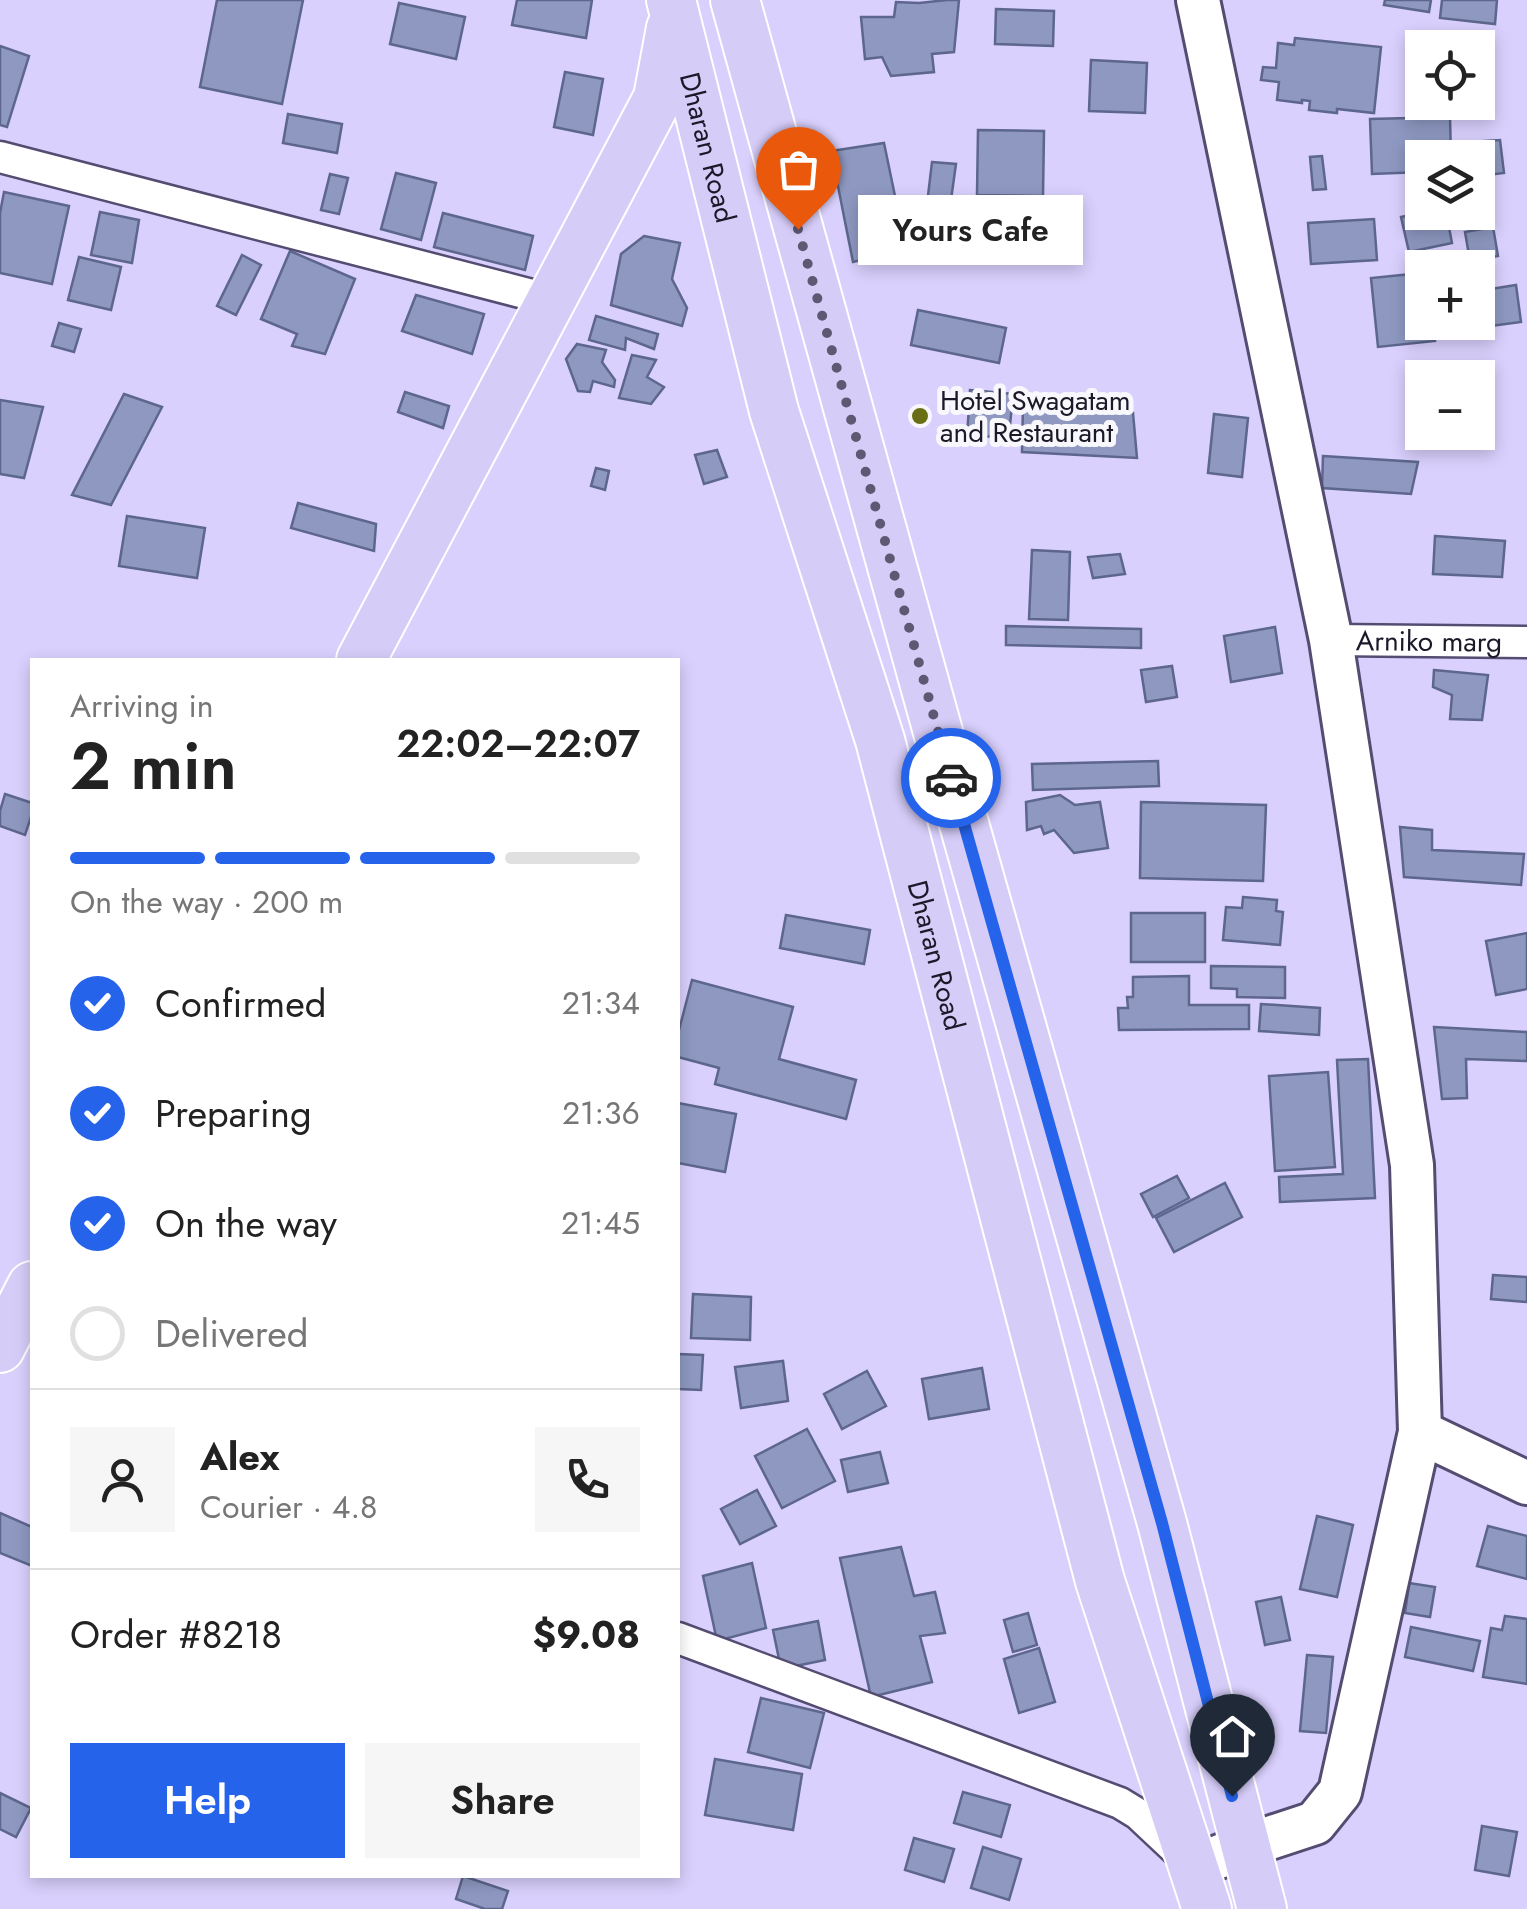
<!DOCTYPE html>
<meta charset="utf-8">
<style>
body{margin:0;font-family:Jost,sans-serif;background:#f6f6f6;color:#222;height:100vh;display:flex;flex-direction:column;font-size:38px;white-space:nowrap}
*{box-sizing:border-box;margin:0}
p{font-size:32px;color:#767676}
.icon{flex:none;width:55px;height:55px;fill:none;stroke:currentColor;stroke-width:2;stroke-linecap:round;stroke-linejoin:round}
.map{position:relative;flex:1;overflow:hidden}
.sheet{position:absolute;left:30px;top:658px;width:650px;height:1220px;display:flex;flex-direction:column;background:#fff;border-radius:0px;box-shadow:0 5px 15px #0003}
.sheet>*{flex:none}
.tools{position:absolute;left:1405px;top:30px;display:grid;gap:20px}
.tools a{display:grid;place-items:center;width:90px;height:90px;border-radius:0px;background:#fff;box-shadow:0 5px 15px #0003;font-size:50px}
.pin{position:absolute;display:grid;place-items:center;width:85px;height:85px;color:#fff;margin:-102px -42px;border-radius:50% 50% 50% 0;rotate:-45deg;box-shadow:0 0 10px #0007}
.pin .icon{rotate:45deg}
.courier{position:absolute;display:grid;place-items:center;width:100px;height:100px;margin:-50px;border:8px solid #2563eb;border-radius:50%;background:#fff;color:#222;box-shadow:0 2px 12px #0007}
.bubble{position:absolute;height:70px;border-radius:0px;background:#fff;box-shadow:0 5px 15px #0003;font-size:32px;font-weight:600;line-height:70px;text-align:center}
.headline em{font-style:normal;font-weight:600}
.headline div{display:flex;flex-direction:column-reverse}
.headline{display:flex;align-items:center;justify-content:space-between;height:170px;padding:0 40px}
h1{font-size:65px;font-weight:600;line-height:75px}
.bar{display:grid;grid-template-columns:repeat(4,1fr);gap:15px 10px;align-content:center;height:120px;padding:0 40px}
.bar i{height:12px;border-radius:8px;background:#e0e0e0}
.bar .active{background:#2563eb}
.bar p{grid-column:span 4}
.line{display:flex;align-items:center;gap:25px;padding:0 40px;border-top:2px solid #e0e0e0}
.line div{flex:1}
.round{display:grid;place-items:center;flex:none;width:105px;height:105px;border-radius:0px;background:#f6f6f6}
ol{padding:0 40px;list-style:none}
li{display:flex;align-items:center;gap:30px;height:110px}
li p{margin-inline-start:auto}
li .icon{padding:10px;border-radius:50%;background:#2563eb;color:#fff;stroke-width:4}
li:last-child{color:#767676}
li i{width:55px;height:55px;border:5px solid #e0e0e0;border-radius:50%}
.cta{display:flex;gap:20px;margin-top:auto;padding:20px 40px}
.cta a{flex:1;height:115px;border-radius:0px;background:#2563eb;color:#fff;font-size:40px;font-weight:600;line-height:115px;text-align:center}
.cta a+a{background:#f6f6f6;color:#222}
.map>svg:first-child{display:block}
.building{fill:#8e98c1;stroke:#5d668c;stroke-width:2.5}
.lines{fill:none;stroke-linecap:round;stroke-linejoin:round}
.street-casing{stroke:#544c71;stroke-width:35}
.secondary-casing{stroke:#544c71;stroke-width:48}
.primary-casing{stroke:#fff;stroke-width:52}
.street{stroke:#fff;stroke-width:30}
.secondary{stroke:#fff;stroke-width:42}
.primary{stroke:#d6ccf8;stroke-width:48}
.done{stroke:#5e5873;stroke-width:10;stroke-dasharray:0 18}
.route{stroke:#2563eb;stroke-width:12}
.poi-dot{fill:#676e15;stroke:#f8f8fc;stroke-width:4}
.labels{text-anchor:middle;stroke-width:10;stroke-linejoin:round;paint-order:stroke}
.street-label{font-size:28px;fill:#1c1828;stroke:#f8f8fc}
.poi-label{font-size:28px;fill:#1c1828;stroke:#f8f8fc;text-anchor:start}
</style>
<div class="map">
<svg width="1527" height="1909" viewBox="0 0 1527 1909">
<rect width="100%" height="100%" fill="#d9d0fd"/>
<g class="building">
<path d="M 217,0 L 303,0 L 282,104 L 200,87 Z"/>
<path d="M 517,0 L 592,0 L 586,38 L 512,25 Z"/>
<path d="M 947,0 L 959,0 L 954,52 L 932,54 L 934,72 L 891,76 L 882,57 L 865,59 L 861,17 L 894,17 L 896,2 L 919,3 Z"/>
<path d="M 1385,0 L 1431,0 L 1429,12 L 1384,5 Z"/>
<path d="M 1442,0 L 1497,0 L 1495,24 L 1440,18 Z"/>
<path d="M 399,3 L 465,17 L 456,59 L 390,44 Z"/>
<path d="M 996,9 L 1054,11 L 1053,46 L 995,44 Z"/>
<path d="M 1295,38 L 1381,47 L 1374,113 L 1337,109 L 1337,113 L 1309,110 L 1310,101 L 1302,100 L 1302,103 L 1277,100 L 1279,82 L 1261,80 L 1263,67 L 1276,68 L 1278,43 L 1294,45 Z"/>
<path d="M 0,46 L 29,56 L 7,127 L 0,125 Z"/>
<path d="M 1091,60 L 1147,63 L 1145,113 L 1089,111 Z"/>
<path d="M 1412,69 L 1422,69 L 1422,102 L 1464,102 L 1464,114 L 1411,112 Z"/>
<path d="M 565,72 L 603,79 L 593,135 L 554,127 Z"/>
<path d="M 288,114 L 342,124 L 337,153 L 283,143 Z"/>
<path d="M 1450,117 L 1451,158 L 1422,158 L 1422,172 L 1372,174 L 1370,119 Z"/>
<path d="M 978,130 L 1044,131 L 1043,196 L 977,195 Z"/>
<path d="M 1500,140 L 1504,173 L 1478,176 L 1478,158 L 1472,158 L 1470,142 Z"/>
<path d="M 884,143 L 906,249 L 853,262 L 831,151 Z"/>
<path d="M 1322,156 L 1326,189 L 1313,190 L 1310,157 Z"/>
<path d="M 932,162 L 956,164 L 950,207 L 927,204 Z"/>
<path d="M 396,173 L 436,183 L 421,240 L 381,229 Z"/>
<path d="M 330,174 L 348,178 L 339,214 L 321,210 Z"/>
<path d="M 4,192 L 69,206 L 52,284 L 0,273 L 0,213 Z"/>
<path d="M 100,212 L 139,220 L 132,263 L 91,255 Z"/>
<path d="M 1425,212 L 1446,212 L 1452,243 L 1409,252 L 1401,217 Z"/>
<path d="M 443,213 L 533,236 L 525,270 L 434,247 Z"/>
<path d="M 1374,219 L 1377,260 L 1311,264 L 1308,223 Z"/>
<path d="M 1493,227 L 1498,256 L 1470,261 L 1465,232 Z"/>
<path d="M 644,236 L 680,243 L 672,279 L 687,308 L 682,326 L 611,305 L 621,254 Z"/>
<path d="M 290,251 L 355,279 L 325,354 L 292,346 L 297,334 L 261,319 Z"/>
<path d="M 242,255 L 261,265 L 236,315 L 217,306 Z"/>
<path d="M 79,257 L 121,267 L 111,310 L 68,300 Z"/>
<path d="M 1422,273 L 1422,322 L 1433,322 L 1435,341 L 1378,347 L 1371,278 Z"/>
<path d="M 1516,285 L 1521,322 L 1453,331 L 1452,322 L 1478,322 L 1478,291 Z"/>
<path d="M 416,295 L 484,314 L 472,354 L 402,331 Z"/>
<path d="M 918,310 L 1006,328 L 999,363 L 911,345 Z"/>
<path d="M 596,316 L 658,334 L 654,349 L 626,338 L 625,350 L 589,340 Z"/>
<path d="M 59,323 L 81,329 L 74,352 L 52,346 Z"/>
<path d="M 577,344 L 606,350 L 602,362 L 615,380 L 614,387 L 593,381 L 590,392 L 578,391 L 566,359 Z"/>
<path d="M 632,355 L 656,360 L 647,377 L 664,387 L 651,404 L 619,398 Z"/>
<path d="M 970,390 L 1013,394 L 1009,436 L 967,437 Z"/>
<path d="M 405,392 L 449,406 L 443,428 L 398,412 Z"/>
<path d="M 124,394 L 162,407 L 111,505 L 72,495 Z"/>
<path d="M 0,400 L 43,407 L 24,478 L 0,474 Z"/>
<path d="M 1023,405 L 1133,413 L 1137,458 L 1022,452 Z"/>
<path d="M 1414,413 L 1422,414 L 1422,432 L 1446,432 L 1445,445 L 1412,443 Z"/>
<path d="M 1214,414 L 1248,418 L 1242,477 L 1208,473 Z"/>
<path d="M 717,450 L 727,477 L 704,484 L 695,455 Z"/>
<path d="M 1323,456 L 1418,462 L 1411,494 L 1322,488 Z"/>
<path d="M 596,468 L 609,471 L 605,490 L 591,486 Z"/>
<path d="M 298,503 L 376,524 L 374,551 L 291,528 Z"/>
<path d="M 127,516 L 205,528 L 197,578 L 119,566 Z"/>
<path d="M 1435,536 L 1505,541 L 1502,577 L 1433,574 Z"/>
<path d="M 1032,550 L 1070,552 L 1068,620 L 1029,619 Z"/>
<path d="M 1120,554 L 1125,574 L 1093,578 L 1088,557 Z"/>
<path d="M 1006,626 L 1141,629 L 1141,648 L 1006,645 Z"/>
<path d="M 1275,627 L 1282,673 L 1231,682 L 1224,636 Z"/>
<path d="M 1172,666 L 1177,697 L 1146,702 L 1141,670 Z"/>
<path d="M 1434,670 L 1488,675 L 1482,720 L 1450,719 L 1452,695 L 1433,687 Z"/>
<path d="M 1158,761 L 1159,786 L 1033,790 L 1032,764 Z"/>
<path d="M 5,794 L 32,803 L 32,814 L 25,835 L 0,826 L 0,811 Z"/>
<path d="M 1060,795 L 1075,805 L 1100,802 L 1108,848 L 1074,853 L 1054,830 L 1044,834 L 1041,826 L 1027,830 L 1026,802 Z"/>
<path d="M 1141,802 L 1266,805 L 1263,881 L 1140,878 Z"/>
<path d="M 1400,827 L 1432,830 L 1432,850 L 1524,854 L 1521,885 L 1404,877 Z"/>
<path d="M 1243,897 L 1277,900 L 1276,911 L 1283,912 L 1280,945 L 1223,940 L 1226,907 L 1242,908 Z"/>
<rect x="1131" y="913" width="74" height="49"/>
<path d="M 786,915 L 870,930 L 864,964 L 780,948 Z"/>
<path d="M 1527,933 L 1527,989 L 1496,995 L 1486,941 Z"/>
<path d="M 1211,966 L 1285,967 L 1285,998 L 1237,997 L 1237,989 L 1211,988 Z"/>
<path d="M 1189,976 L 1189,1005 L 1249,1005 L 1249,1029 L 1119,1030 L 1118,1008 L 1128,1008 L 1127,997 L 1133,997 L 1133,977 Z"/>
<path d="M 692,980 L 793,1007 L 779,1059 L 856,1080 L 846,1119 L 715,1084 L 719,1068 L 678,1057 L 678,1034 Z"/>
<path d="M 1261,1004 L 1320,1008 L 1319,1035 L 1259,1031 Z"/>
<path d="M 1434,1027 L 1527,1032 L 1527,1061 L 1466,1059 L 1467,1098 L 1442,1099 Z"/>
<path d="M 1368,1059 L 1375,1198 L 1280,1202 L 1279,1177 L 1343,1174 L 1337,1060 Z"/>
<path d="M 1328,1072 L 1335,1167 L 1275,1171 L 1269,1076 Z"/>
<path d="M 678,1103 L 736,1114 L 725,1172 L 678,1163 Z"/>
<path d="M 1177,1176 L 1189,1198 L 1153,1217 L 1141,1194 Z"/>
<path d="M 1225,1183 L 1242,1217 L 1174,1252 L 1156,1218 Z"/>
<path d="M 1493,1275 L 1527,1277 L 1527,1302 L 1491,1299 Z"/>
<path d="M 693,1294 L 751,1297 L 750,1340 L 691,1338 Z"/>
<path d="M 678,1354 L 703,1355 L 701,1390 L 678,1389 Z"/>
<path d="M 783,1361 L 788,1401 L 741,1408 L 735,1367 Z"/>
<path d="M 982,1368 L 989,1409 L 929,1419 L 922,1379 Z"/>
<path d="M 867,1371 L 886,1406 L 842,1429 L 824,1394 Z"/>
<path d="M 807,1429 L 835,1481 L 782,1508 L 755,1456 Z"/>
<path d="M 880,1452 L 888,1483 L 848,1492 L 841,1460 Z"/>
<path d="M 757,1490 L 776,1526 L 740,1544 L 721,1509 Z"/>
<path d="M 0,1513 L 32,1527 L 32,1566 L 0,1553 Z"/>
<path d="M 1317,1516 L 1353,1525 L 1337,1597 L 1300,1589 Z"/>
<path d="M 1488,1526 L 1527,1536 L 1527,1579 L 1477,1566 Z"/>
<path d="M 901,1547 L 914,1596 L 935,1592 L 945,1633 L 920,1636 L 932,1682 L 871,1697 L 840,1558 Z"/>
<path d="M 752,1563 L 766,1628 L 717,1641 L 703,1576 Z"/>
<path d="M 1409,1583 L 1435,1587 L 1430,1617 L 1405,1613 Z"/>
<path d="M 1281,1597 L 1290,1640 L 1265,1645 L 1256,1602 Z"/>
<path d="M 1028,1613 L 1037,1645 L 1013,1652 L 1004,1620 Z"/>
<path d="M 1505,1616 L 1527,1619 L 1527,1684 L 1483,1677 L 1491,1628 L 1502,1630 Z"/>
<path d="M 818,1621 L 825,1660 L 781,1669 L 773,1630 Z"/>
<path d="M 1411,1627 L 1480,1641 L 1473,1671 L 1405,1657 Z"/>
<path d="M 1039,1648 L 1055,1702 L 1019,1713 L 1004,1659 Z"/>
<path d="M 1307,1655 L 1333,1657 L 1326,1733 L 1300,1731 Z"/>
<path d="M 761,1698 L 824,1713 L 810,1768 L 748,1752 Z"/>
<path d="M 715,1759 L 802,1774 L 793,1830 L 705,1815 Z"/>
<path d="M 963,1792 L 1010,1805 L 1001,1837 L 954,1823 Z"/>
<path d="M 0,1793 L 31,1808 L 16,1837 L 0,1829 Z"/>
<path d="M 1482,1826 L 1517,1832 L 1509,1876 L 1475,1870 Z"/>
<path d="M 914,1838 L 954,1849 L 944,1882 L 905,1870 Z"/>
<path d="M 983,1847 L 1021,1859 L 1009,1900 L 971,1888 Z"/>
<path d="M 463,1876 L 508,1891 L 502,1909 L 485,1909 L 456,1899 Z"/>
</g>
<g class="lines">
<g class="street-casing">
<g id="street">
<path d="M 0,157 L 551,300"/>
<path id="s1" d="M 1331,640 L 1527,642"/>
<path d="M 678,1638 L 1120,1803 L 1138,1814 L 1187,1860"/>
</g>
</g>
<g class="secondary-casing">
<g id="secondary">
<path d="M 1420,1432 L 1527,1483"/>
<path d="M 1194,1867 L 1245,1846 L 1315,1823 L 1340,1792 L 1420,1432 L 1412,1165 L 1331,640 L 1198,0"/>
</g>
</g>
<g class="primary-casing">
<g id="primary">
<path id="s2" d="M 671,0 L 774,411 L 880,740 L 1100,1581 L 1207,1909"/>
<path d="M 735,0 L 938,732 L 1162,1523 L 1262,1909"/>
<path d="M 361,660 L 658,98 L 671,28"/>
<path d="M 0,1348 L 32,1286"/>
</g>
</g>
<use href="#street" class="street"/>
<use href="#secondary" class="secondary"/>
<use href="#primary" class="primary"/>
</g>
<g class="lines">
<path class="done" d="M 798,229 L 951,778"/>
<path class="route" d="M 951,778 L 1162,1523 L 1232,1796"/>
</g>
<circle class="poi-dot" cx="920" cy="416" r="10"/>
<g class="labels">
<g class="street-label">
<text dy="10" stroke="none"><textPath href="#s2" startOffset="152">Dharan Road</textPath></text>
<text dy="10" stroke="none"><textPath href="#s1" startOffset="98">Arniko marg</textPath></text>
<text dy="10" stroke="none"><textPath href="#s2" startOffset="992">Dharan Road</textPath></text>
</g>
<g class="poi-label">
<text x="940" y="410">Hotel Swagatam<tspan x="940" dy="32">and Restaurant</tspan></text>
</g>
</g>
</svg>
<div class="tools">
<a><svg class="icon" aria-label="locate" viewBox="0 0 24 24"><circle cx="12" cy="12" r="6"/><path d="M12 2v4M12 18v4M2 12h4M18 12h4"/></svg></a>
<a><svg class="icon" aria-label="layers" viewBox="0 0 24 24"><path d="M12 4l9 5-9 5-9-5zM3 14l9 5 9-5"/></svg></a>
<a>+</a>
<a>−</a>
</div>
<div class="pin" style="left:798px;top:229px;background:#ea580c"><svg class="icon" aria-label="bag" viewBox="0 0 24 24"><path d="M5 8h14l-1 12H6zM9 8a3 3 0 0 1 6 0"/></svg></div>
<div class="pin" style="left:1232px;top:1796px;background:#1f2937"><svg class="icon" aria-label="home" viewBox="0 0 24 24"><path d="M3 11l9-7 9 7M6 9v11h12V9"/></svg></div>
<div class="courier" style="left:951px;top:778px"><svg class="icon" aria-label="car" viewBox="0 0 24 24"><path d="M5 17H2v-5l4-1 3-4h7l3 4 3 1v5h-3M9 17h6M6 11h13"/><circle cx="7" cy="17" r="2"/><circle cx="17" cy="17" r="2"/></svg></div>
<div class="bubble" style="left:858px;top:195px;width:225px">Yours Cafe</div>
<section class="sheet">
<div class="headline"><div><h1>2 min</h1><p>Arriving in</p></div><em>22:02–22:07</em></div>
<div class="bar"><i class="active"></i><i class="active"></i><i class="active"></i><i></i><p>On the way · 200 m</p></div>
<ol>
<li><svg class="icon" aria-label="check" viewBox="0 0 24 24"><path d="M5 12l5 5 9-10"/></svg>Confirmed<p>21:34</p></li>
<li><svg class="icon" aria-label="check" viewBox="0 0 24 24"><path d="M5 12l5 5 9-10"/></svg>Preparing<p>21:36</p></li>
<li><svg class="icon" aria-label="check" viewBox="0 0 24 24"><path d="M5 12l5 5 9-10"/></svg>On the way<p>21:45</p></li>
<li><i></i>Delivered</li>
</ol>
<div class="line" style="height:180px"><a class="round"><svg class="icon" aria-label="person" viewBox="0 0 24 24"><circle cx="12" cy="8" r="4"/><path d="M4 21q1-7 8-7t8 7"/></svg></a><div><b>Alex</b><p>Courier · 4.8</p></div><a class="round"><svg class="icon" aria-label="phone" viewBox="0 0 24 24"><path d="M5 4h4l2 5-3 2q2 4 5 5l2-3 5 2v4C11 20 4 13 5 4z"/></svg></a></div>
<div class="line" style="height:130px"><div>Order #8218</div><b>$9.08</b></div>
<div class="cta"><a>Help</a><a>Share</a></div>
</section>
</div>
